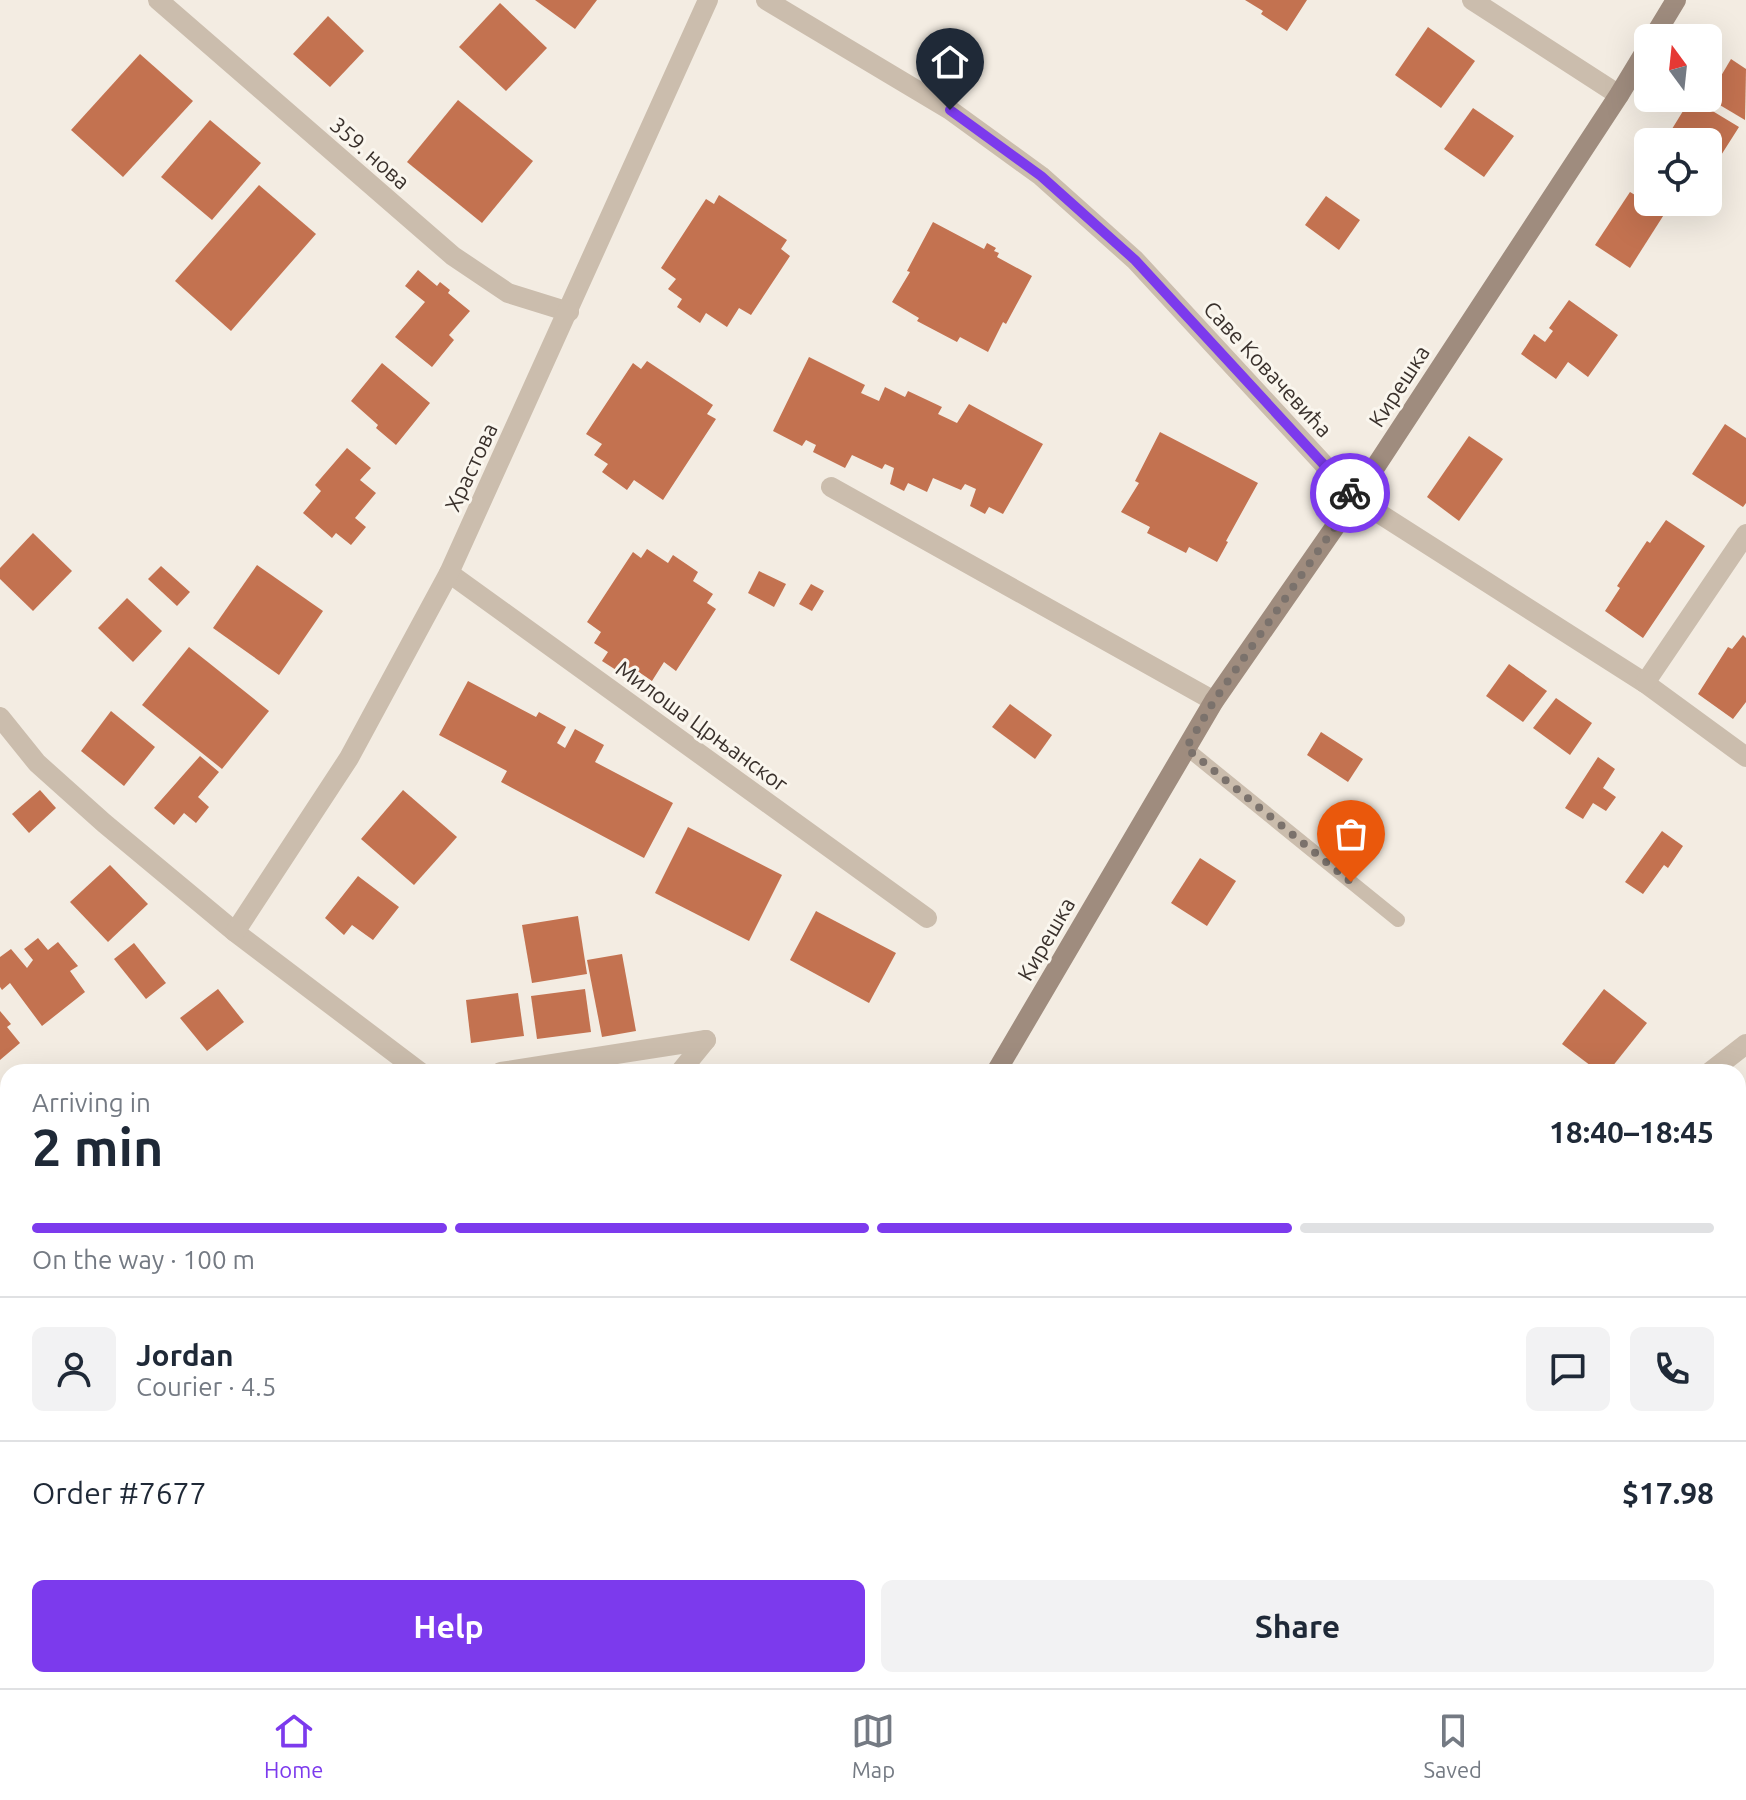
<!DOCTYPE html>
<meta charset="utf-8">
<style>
body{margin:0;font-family:Ubuntu,sans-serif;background:#f2f2f3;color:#1f2937;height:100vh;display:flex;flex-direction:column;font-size:30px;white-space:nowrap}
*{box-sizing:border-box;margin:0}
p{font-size:26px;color:#747a83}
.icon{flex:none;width:44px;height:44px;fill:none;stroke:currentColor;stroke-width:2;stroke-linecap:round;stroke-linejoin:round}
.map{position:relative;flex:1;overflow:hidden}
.drawer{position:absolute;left:0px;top:1064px;width:1746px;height:624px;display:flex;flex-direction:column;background:#fff;border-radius:24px 24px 0 0;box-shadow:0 8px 32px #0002}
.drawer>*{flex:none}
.needle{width:52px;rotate:345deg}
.fabs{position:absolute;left:1634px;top:24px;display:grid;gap:16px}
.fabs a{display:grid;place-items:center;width:88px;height:88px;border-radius:12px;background:#fff;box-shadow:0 8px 32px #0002;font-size:40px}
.pin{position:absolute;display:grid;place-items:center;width:68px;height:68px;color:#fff;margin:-82px -34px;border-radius:50% 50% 50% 0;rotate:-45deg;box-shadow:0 0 8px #0007}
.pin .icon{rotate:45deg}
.courier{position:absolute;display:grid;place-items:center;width:80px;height:80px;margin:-40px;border:6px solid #7c3aed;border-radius:50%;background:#fff;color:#222;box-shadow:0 2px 10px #0007}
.headline em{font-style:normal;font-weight:600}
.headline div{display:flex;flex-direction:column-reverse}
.headline{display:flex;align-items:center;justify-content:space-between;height:136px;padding:0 32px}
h1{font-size:52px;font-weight:600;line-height:60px}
.bar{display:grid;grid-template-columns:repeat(4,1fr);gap:12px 8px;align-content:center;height:96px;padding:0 32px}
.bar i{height:10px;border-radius:6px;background:#e0e1e3}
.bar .on{background:#7c3aed}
.bar p{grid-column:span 4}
.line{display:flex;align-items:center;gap:20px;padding:0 32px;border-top:2px solid #e0e1e3}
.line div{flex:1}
.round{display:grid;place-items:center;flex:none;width:84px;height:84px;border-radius:12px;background:#f2f2f3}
.cta{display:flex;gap:16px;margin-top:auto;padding:16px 32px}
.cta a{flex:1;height:92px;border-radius:12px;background:#7c3aed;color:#fff;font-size:32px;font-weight:600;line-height:92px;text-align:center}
.cta a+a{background:#f2f2f3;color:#1f2937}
.dock{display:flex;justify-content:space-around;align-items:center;height:112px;border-top:2px solid #e0e1e3;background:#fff;font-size:22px;color:#747a83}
.dock a{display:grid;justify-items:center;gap:4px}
.dock .on{color:#7c3aed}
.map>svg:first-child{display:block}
.building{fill:#c37250}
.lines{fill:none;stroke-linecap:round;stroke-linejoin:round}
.lane{stroke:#cbbdad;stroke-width:14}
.street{stroke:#cbbdad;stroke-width:20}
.secondary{stroke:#9f8c7e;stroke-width:20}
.done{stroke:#7b726c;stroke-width:8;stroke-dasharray:0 14.4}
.route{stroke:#7c3aed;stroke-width:10}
.labels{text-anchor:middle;stroke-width:6;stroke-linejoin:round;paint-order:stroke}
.street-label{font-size:22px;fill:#3a312c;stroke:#faf6ee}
</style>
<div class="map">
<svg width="1746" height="1688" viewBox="0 0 1746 1688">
<rect width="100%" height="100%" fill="#f3ece2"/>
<g class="building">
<path d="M 535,0 L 597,0 L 575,29 Z"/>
<path d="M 1245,0 L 1307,0 L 1287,31 L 1261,14 L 1263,11 Z"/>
<path d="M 500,3 L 547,48 L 506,91 L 459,47 Z"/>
<path d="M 328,16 L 364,51 L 330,87 L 293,54 Z"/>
<path d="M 1428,27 L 1475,61 L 1441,108 L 1395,75 Z"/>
<path d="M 140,54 L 193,101 L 123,177 L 71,130 Z"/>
<path d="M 1731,59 L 1746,69 L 1745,120 L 1708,98 Z"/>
<path d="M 1691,98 L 1739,127 L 1718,160 L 1708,154 L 1708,142 L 1664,142 Z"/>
<path d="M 458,100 L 533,161 L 482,223 L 407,162 Z"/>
<path d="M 1473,108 L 1514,136 L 1484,177 L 1444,149 Z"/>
<path d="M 210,120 L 261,163 L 212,220 L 161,177 Z"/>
<path d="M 259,185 L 316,234 L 231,331 L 175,281 Z"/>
<path d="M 1630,192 L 1665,213 L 1630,268 L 1595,245 Z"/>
<path d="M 719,195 L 787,240 L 781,249 L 790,256 L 751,315 L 739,308 L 727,327 L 706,313 L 700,323 L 677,307 L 682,299 L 668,289 L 676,279 L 661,268 L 706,199 L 714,204 Z"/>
<path d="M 1326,196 L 1360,220 L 1339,250 L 1305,225 Z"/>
<path d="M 933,222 L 984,249 L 987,243 L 996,248 L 994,251 L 999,253 L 997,257 L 1032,276 L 1006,324 L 1003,322 L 988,352 L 960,337 L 957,342 L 917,321 L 919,318 L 892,302 L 910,272 L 907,271 Z"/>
<path d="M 418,270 L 437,286 L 440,282 L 450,290 L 448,293 L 470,311 L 449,335 L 454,340 L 432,367 L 395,337 L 425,302 L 405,286 Z"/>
<path d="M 1569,300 L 1618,335 L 1588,377 L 1568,362 L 1556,379 L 1521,354 L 1534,334 L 1545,342 L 1553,331 L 1549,328 Z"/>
<path d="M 809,357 L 865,385 L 861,393 L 879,401 L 885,387 L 905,397 L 908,391 L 942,407 L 938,414 L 957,423 L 969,404 L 1043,444 L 1003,514 L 989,507 L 985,514 L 970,506 L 976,489 L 965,484 L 961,490 L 933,478 L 927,492 L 908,483 L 904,491 L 890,484 L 894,468 L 885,464 L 882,469 L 852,455 L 845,468 L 813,452 L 816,445 L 806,440 L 802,446 L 773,431 Z"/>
<path d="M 647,361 L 713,405 L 707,414 L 716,419 L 663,500 L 634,480 L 627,490 L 602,472 L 608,464 L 594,455 L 602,444 L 586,434 L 633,363 L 641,369 Z"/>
<path d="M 382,363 L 430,403 L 396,445 L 376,428 L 378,425 L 351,401 Z"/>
<path d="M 1725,424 L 1746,438 L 1746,503 L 1743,507 L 1692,474 Z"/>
<path d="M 1160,432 L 1258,483 L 1226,541 L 1228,542 L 1217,562 L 1189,547 L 1186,553 L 1147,533 L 1150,527 L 1121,512 L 1139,483 L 1135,481 Z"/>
<path d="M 1469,436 L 1503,459 L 1459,521 L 1427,497 Z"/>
<path d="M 347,448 L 371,468 L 360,480 L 376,493 L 355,518 L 366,527 L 351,545 L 336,533 L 332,538 L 303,513 L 321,491 L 315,485 Z"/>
<path d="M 1666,520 L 1705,546 L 1643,638 L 1605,611 L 1620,588 L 1617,586 L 1647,541 L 1650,543 Z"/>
<path d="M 33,533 L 72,571 L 33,611 L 0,579 L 0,568 Z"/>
<path d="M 647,549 L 668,563 L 673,555 L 698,572 L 693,581 L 713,594 L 707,603 L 716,609 L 676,671 L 664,662 L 652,681 L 633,668 L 627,677 L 602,661 L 608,652 L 594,643 L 601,632 L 587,622 L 633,552 L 641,558 Z"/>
<path d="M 257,565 L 323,611 L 279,675 L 213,628 Z"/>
<path d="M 161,566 L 190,592 L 177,606 L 148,579 Z"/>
<path d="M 759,571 L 786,584 L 774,607 L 748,593 Z"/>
<path d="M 811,584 L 824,591 L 812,611 L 799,604 Z"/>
<path d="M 127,598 L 162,631 L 133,662 L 98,628 Z"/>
<path d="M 1743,635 L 1746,638 L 1746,702 L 1733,719 L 1698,694 L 1728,647 L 1732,649 Z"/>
<path d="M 189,647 L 269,711 L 222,769 L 142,705 Z"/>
<path d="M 1509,664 L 1547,691 L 1523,722 L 1486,696 Z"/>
<path d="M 468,681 L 536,717 L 539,712 L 566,727 L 557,743 L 565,748 L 575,729 L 604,745 L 595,762 L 673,803 L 644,858 L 501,782 L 507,771 L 439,735 Z"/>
<path d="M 1556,698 L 1592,723 L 1570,755 L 1533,728 Z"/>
<path d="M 1010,704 L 1052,735 L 1035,759 L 992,727 Z"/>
<path d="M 111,711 L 155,747 L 124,786 L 81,751 Z"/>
<path d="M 1321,732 L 1363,759 L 1348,782 L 1307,755 Z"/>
<path d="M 200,756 L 219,772 L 198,797 L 209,807 L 196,823 L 184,813 L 174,825 L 154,808 Z"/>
<path d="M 1598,757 L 1615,769 L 1603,788 L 1616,797 L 1606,811 L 1593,803 L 1583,819 L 1565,808 Z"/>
<path d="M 40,790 L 56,808 L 29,833 L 12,814 Z"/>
<path d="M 403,790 L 457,837 L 414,885 L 361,839 Z"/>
<path d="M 688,827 L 782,875 L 749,941 L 655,893 Z"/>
<path d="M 1662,831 L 1683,846 L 1668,868 L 1664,865 L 1643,894 L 1625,882 Z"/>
<path d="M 1200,858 L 1236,881 L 1207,926 L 1171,903 Z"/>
<path d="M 110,865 L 148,904 L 108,942 L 70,902 Z"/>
<path d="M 358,876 L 399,907 L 373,940 L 352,925 L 344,935 L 325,918 Z"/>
<path d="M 816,911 L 896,953 L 869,1003 L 790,960 Z"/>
<path d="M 578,916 L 587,974 L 532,983 L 522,925 Z"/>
<path d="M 38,938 L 48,950 L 58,942 L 78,966 L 70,971 L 85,992 L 42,1026 L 10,983 L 2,990 L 0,987 L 0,957 L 11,949 L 27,968 L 33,960 L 24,949 Z"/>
<path d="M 134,943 L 166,983 L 146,999 L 114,959 Z"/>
<path d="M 622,954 L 636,1031 L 602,1037 L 587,960 Z"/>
<path d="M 218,989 L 244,1022 L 207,1051 L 180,1018 Z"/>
<path d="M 585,989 L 591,1032 L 537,1039 L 531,996 Z"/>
<path d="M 1604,989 L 1647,1023 L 1608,1072 L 1599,1072 L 1562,1044 Z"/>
<path d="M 518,993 L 524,1036 L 471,1043 L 466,1000 Z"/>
<path d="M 0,1011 L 11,1024 L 7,1027 L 20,1043 L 0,1060 Z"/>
<path d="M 8,1587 L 8,1669 L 0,1661 L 0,1595 Z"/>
<path d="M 379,1680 L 425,1680 L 419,1688 L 374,1688 Z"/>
<path d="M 457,1680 L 523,1682 L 533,1680 L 541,1686 L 540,1688 L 451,1688 Z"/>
<path d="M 892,1680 L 917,1680 L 927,1688 L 886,1688 Z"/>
<path d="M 1017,1680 L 1074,1680 L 1068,1688 L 1028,1688 Z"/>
<path d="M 1216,1680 L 1280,1680 L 1274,1688 L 1226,1688 Z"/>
<path d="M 1673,1680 L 1721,1680 L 1731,1688 L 1679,1688 L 1681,1686 Z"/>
</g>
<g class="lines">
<path class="lane" d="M 1186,748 L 1398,920"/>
<g class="street">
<path d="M 158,0 L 453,256 L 508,293 L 569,312"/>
<path d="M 766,0 L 950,110 L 1041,176 L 1135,260 L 1355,498 L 1645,683 L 1746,757"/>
<path d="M 1472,0 L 1619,95"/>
<path d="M 831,487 L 1214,701"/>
<path d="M 449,573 L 927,918"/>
<path d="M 1645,683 L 1746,534"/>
<path d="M 0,717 L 37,763 L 104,823 L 235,932 L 420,1072"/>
<path d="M 235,932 L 349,758 L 449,573 L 708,0"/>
<path d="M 501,1072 L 706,1040"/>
<path d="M 680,1072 L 706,1040"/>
<path d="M 1710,1072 L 1746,1044"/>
<path d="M 0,1208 L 8,1204"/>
<path d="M 603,1680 L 615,1688"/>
<path d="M 934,1680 L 944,1688"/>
<path d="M 1180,1680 L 1191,1688"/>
<path d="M 103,1688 L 111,1680"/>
<path d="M 1131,1688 L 1134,1680"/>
</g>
<g class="secondary">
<path d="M 1653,38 L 1676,0"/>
<path d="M 996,1072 L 1214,701 L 1355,498 L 1619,95 L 1648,47"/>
<path d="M 674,1688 L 678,1680"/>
</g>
</g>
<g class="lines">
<path class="done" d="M 1350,493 L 1355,498 L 1214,701 L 1186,748 L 1351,882"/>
<path class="route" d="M 950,110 L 1041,176 L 1135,260 L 1350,493"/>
</g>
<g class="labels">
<g class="street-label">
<text transform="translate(370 153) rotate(41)" y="8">359. нова</text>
<text transform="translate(1268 369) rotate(47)" y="8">Саве Ковачевића</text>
<text transform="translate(1399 386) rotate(-57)" y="8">Кирешка</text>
<text transform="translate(471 467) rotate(-65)" y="8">Храстова</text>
<text transform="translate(702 726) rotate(36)" y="8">Милоша Црњанског</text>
<text transform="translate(1046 939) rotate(-60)" y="8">Кирешка</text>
</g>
</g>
</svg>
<div class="fabs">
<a><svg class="needle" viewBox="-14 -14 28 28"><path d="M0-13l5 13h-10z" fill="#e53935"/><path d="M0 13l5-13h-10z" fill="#747a83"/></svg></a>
<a><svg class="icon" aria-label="locate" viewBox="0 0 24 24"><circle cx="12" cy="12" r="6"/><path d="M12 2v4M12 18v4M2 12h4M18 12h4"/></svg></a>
</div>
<div class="pin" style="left:1351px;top:882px;background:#ea580c"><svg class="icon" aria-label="bag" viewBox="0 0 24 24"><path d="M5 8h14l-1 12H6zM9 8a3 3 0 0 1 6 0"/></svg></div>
<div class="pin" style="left:950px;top:110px;background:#1f2937"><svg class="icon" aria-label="home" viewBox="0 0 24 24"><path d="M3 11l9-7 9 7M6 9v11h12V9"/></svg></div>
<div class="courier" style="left:1350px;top:493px"><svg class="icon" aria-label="bike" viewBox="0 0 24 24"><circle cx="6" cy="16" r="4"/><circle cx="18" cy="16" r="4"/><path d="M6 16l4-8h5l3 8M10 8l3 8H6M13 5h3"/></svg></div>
<section class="drawer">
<div class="headline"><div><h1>2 min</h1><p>Arriving in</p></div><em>18:40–18:45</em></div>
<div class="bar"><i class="on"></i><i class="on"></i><i class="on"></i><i></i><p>On the way · 100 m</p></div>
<div class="line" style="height:144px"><a class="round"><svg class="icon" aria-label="person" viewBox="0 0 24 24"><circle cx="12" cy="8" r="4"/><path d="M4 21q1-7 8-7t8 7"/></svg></a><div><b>Jordan</b><p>Courier · 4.5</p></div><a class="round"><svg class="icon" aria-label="chat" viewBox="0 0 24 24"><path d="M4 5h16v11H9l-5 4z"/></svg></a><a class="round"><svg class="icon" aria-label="phone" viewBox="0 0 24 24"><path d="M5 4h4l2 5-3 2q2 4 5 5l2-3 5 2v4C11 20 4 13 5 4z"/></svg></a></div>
<div class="line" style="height:104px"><div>Order #7677</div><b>$17.98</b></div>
<div class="cta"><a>Help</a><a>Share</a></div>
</section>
</div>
<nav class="dock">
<a class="on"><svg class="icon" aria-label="home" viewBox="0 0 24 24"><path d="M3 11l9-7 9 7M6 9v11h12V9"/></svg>Home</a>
<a><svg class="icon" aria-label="map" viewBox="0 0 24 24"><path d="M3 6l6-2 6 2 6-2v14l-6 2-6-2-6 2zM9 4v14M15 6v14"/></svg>Map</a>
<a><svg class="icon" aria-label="saved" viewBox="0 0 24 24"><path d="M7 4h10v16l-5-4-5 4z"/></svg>Saved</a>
</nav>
